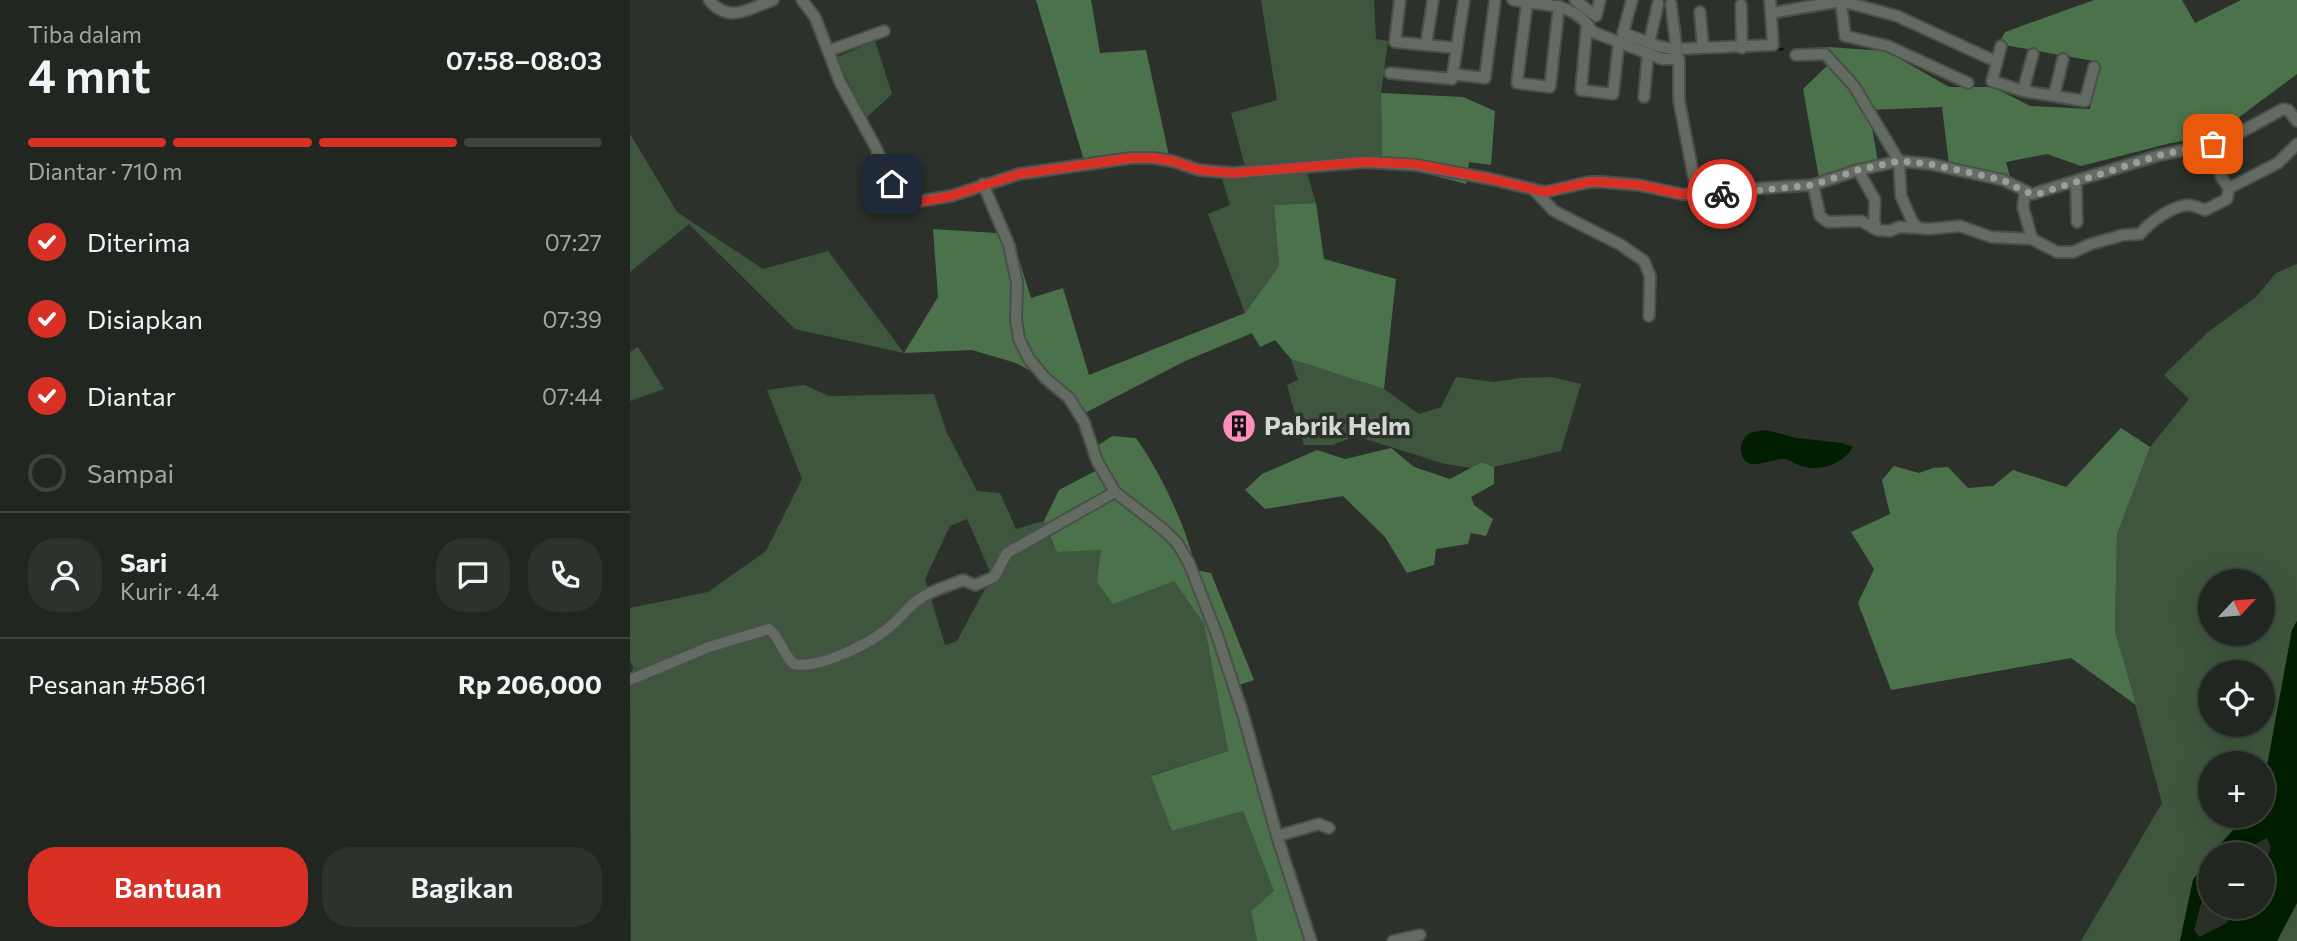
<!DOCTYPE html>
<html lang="id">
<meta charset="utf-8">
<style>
body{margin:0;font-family:Commissioner,sans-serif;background:#2d322d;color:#f1f3f6;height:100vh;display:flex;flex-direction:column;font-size:26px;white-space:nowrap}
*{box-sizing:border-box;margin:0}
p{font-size:23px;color:#a2a5a5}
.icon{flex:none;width:38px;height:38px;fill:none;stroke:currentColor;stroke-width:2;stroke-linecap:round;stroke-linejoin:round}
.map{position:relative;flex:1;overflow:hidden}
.details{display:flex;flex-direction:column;background:#212620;width:630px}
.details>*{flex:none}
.needle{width:46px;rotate:64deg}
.tools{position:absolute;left:1568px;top:569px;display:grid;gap:14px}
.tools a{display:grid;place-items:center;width:77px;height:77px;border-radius:50%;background:#212620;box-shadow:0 7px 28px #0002,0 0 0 2px #3e433e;font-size:35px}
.pin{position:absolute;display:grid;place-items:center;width:60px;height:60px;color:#fff;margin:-30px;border-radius:14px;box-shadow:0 4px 10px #0006}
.courier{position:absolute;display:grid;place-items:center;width:70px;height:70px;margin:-35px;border:5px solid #d93025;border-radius:50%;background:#fff;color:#222;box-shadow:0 2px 9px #0007}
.headline em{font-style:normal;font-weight:600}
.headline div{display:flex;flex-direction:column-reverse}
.headline{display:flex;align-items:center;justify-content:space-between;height:119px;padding:0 28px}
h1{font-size:46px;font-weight:600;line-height:52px}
.bar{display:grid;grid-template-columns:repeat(4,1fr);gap:10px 7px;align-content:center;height:84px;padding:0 28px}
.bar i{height:9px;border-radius:5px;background:#3e433e}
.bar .active{background:#d93025}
.bar p{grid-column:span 4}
.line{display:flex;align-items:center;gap:18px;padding:0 28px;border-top:2px solid #3e433e}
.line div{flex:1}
.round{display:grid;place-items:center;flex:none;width:74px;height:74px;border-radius:28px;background:#2d322d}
ol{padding:0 28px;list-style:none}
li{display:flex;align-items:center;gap:21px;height:77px}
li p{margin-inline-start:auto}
li .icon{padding:7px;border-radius:50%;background:#d93025;color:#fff;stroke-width:4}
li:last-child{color:#a2a5a5}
li i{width:38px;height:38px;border:4px solid #3e433e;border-radius:50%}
.button{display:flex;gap:14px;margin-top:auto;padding:14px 28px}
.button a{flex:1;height:80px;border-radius:28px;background:#d93025;color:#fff;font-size:28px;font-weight:600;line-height:80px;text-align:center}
.button a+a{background:#2d322d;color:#f1f3f6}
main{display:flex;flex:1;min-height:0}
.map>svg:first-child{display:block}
.green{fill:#3f563e;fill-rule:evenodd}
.forest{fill:#4c724c}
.water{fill:#001f00}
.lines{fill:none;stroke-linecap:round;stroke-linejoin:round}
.stream{stroke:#001f00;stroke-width:2.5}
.minor-casing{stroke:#4a4f4a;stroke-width:14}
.minor{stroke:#636b62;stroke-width:10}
.done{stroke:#999f99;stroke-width:7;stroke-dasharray:0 12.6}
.route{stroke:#d93025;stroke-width:9}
.labels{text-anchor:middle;stroke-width:7;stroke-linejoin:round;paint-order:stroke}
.poi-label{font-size:26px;font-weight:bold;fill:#d4d9d4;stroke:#2c322b;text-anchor:start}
</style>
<main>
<section class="details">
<div class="headline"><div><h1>4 mnt</h1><p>Tiba dalam</p></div><em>07:58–08:03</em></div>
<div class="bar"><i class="active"></i><i class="active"></i><i class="active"></i><i></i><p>Diantar · 710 m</p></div>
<ol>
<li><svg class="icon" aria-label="check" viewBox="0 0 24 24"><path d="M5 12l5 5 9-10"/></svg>Diterima<p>07:27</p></li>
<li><svg class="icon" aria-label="check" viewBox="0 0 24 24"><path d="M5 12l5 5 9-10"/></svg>Disiapkan<p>07:39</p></li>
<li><svg class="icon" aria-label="check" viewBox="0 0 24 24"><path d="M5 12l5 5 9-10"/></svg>Diantar<p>07:44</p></li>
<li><i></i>Sampai</li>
</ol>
<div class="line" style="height:126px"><a class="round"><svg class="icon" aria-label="person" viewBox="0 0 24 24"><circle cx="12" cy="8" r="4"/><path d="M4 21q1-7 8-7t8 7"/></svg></a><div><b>Sari</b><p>Kurir · 4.4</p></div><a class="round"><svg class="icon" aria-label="chat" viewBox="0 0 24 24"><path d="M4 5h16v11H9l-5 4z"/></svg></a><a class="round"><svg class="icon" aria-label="phone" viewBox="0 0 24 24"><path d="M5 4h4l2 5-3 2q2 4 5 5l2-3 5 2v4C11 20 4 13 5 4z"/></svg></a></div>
<div class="line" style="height:91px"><div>Pesanan #5861</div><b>Rp 206,000</b></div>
<div class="button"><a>Bantuan</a><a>Bagikan</a></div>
</section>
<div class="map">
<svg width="1667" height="941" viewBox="0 0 1667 941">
<rect width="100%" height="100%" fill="#2c322b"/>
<g class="green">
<path d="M 631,0 L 744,0 L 746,39 L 758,41 L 751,93 L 752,162 L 676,170 L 686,203 L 644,205 L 649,266 L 615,313 L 578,214 L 600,205 L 591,176 L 617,174 L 601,113 L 647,100 Z"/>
<path d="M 245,41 L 262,94 L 235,119 L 207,57 Z"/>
<path d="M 0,134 L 47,212 L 133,269 L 198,251 L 274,353 L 165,329 L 59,224 L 0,272 Z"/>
<path d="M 1667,264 L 1667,621 L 1662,630 L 1638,761 L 1633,775 L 1633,763 L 1580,763 L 1580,816 L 1616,816 L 1580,854 L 1563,880 L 1550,941 L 1451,941 L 1532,803 L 1485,631 L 1487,534 L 1520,447 L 1559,399 L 1534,375 L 1578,332 L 1626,297 L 1646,273 ZM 1580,581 L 1633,581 L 1633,634 L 1580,634 ZM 1580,672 L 1633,672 L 1633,724 L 1580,724 Z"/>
<path d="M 8,347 L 34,389 L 0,401 L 0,352 Z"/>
<path d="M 661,359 L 754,389 L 789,414 L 811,407 L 826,377 L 864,382 L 890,378 L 922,377 L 951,384 L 931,451 L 864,467 L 852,462 L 841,468 L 815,464 L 726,436 L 702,445 L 674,445 L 657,385 L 668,380 Z"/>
<path d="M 174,385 L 199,396 L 304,394 L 317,433 L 347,491 L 370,493 L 386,529 L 414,521 L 427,552 L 472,549 L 544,581 L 574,624 L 598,751 L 522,775 L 542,831 L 613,811 L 644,891 L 621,911 L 627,941 L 1,941 L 0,684 L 3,667 L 0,660 L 0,608 L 78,592 L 136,551 L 172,479 L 137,390 ZM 337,519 L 362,576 L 327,641 L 315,645 L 295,579 L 320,526 Z"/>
<path d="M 1667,903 L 1667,941 L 1647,941 Z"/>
</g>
<g class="forest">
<path d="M 406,0 L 461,0 L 470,53 L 516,50 L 539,156 L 474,168 L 455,164 Z"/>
<path d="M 1464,0 L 1552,0 L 1565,23 L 1611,0 L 1667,0 L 1667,74 L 1585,135 L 1541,143 L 1451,166 L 1417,154 L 1376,162 L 1382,185 L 1320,173 L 1312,107 L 1239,110 L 1249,168 L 1189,178 L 1173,89 L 1201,62 L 1198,47 L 1256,51 L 1319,87 L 1363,87 L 1400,106 L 1460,109 L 1469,62 L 1369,44 L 1375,32 Z"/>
<path d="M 751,93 L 833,97 L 865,111 L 861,165 L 839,162 L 836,184 L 752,162 Z"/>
<path d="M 686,203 L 694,259 L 766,279 L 754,389 L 661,359 L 645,340 L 630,347 L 622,333 L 553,362 L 455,413 L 436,390 L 386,363 L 342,350 L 274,353 L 308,297 L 303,229 L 381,234 L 401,298 L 433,288 L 459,375 L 615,313 L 649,266 L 644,205 Z"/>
<path d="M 1491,428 L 1520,447 L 1487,534 L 1485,631 L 1506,705 L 1441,658 L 1261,690 L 1228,603 L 1244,569 L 1221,532 L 1260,514 L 1252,480 L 1264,466 L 1289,473 L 1303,468 L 1318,467 L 1338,488 L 1363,486 L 1383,470 L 1436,487 Z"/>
<path d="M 482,436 L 506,438 C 531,473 557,528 566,570 L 581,573 L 624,680 L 606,686 L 621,754 L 674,941 L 627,941 L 621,911 L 644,891 L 613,811 L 542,831 L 521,776 L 598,751 L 574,624 L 544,581 L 483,604 L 467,582 L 471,550 L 427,552 L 414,521 L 429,490 L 471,468 L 463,449 Z"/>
<path d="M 761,448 L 784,467 L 820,479 L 852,462 L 864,467 L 864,484 L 841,497 L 844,505 L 863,519 L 856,536 L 841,533 L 838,544 L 806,549 L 804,565 L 777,573 L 755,537 L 713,496 L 635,509 L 615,490 L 632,474 L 687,450 L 715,459 Z"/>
</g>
<g class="water">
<path d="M 1136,430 L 1167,438 L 1212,443 L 1223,447 C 1213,463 1194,471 1175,467 C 1168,466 1161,460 1154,459 C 1144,458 1131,466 1121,464 C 1107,460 1108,439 1120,433 C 1124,431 1131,431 1136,430 Z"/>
<path d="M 1667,621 L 1667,903 L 1647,941 L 1550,941 L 1563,880 L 1580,857 L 1580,883 L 1575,889 L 1564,930 L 1569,937 L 1595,924 L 1612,907 L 1633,906 L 1633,870 L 1641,847 L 1637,838 L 1606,854 L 1582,854 L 1616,816 L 1633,816 L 1633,775 L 1638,761 L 1662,630 Z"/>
</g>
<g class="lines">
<g class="stream">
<path d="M 931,2 C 951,3 955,20 968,28 C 975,32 983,34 990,36"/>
<path d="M 1019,48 L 1032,53 L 1043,54"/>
<path d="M 1144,50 L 1153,49"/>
<path d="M 1049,54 L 1109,52"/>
</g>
<g class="minor-casing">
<g id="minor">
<path d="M 79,0 C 99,24 118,9 143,0"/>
<path d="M 172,0 L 185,17 L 210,82 L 245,146 L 262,184 L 270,196 L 284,202 L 321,196 L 389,174 L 501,158 L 524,158 L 542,161 L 569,170 L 603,173 L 735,162 L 785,165 L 861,179 L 915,192 L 959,182 L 972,182 L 1009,185 L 1051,194 L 1082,195 L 1133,188 L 1183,185 L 1228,170 L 1269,161 L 1300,164 L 1373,180 L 1402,194 L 1530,155 L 1583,144 L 1600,138 L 1653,109 L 1658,110 L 1667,121"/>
<path d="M 770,0 L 765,42 L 827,48"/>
<path d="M 883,0 C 916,7 943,0 963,32 L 1032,59 L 1049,59 L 1049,101 L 1067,194"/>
<path d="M 945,0 L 966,16 L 970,0"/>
<path d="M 1002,0 L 993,33 L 1031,47 L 1045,49 L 1143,45 L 1140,0"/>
<path d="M 1211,1 L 1215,36 L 1258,46 L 1338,83"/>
<path d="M 897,3 L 887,83 L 920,87 L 929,6"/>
<path d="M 1041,4 L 1047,53"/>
<path d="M 1111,5 L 1112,48"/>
<path d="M 1070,12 L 1073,47"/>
<path d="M 1141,13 L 1211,1 L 1267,16 L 1367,62"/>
<path d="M 957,24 L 951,90 L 983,94 L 989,42"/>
<path d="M 1019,43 L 1028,4"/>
<path d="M 796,45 L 803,0"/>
<path d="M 1371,46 L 1362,81 L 1393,91 L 1455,101 L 1464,67"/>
<path d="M 198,51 L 254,31"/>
<path d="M 1166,55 L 1195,54 L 1224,86 L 1269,161 L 1271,196 L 1282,221 L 1288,228 L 1299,229 L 1330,226 L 1361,237 L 1402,239 L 1427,252 L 1443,252 L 1461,244 L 1493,235 L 1510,234 C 1520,222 1542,206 1558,205 C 1564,205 1569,208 1575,210 L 1597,199 L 1599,188 L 1648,163 L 1667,144"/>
<path d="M 760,73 L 822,79 L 834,0"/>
<path d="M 822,74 L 855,78 L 865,0"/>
<path d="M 1393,91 L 1403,54"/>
<path d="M 1424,96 L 1433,59"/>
<path d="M 1014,97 L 1018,53"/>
<path d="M 1583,144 L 1583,149 L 1591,177 L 1599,188"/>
<path d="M 1228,170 L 1245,200 L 1244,221 L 1247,230 L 1260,231 L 1269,227 L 1288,228"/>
<path d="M 1446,181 L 1447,222"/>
<path d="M 353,184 L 379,245 L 387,283 L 386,319 L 389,339 L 399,359 L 415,378 L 439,398 L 454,422 L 467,461 L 485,492 L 534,530 L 547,543 L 559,563 L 587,635 L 613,714 L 647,836 L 681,941"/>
<path d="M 1183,185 L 1190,216 L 1198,222 L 1231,221 L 1247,230"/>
<path d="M 904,190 L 924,211 L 991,245 L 1014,261 L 1020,276 L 1019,316"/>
<path d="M 1395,192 L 1393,207 L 1402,239"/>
<path d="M 0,680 L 79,647 L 139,629 C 151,638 152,654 164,664 C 191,669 244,642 264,623 C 272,616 279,606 288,600 C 301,590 318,586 333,580 L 345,585 L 364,577 L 377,553 L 485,492"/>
<path d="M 647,836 L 689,824 L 699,828"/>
<path d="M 763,941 L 790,935"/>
</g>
</g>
<use href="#minor" class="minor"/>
</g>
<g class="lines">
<path class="done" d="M 1092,194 L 1183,185 L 1228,170 L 1269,161 L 1300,164 L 1373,180 L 1395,192 L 1408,194 L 1530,155 L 1583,144"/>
<path class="route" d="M 262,184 L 270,196 L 284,202 L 295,201 L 321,196 L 389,174 L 501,158 L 524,158 L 542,161 L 569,170 L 603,173 L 735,162 L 785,164 L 861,179 L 915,192 L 959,182 L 972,182 L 1009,185 L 1051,194 L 1092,194"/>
</g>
<defs>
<g id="building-disc" transform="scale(1.75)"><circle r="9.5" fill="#fe8ebd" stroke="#2c322b"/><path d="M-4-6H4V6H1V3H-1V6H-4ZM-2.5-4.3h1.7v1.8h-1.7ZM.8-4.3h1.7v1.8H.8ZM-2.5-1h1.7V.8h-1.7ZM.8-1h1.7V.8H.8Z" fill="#111"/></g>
</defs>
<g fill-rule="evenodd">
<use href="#building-disc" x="609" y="426"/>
</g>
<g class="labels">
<g class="poi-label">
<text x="634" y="435">Pabrik Helm</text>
</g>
</g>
</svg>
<div class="tools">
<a><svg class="needle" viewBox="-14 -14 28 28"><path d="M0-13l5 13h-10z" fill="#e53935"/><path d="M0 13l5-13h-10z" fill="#a2a5a5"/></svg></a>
<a><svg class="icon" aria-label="locate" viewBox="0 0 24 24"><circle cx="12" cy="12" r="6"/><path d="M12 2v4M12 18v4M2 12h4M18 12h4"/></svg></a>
<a>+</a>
<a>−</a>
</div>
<div class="pin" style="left:1583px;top:144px;background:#ea580c"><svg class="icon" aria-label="bag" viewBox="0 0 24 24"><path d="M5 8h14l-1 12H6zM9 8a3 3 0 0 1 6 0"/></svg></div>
<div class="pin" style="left:262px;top:184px;background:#1f2937"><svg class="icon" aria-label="home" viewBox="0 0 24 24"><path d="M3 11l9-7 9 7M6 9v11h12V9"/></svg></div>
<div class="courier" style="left:1092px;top:194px"><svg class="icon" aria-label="bike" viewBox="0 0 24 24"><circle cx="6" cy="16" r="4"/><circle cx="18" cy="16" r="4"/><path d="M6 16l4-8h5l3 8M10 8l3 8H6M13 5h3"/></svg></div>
</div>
</main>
